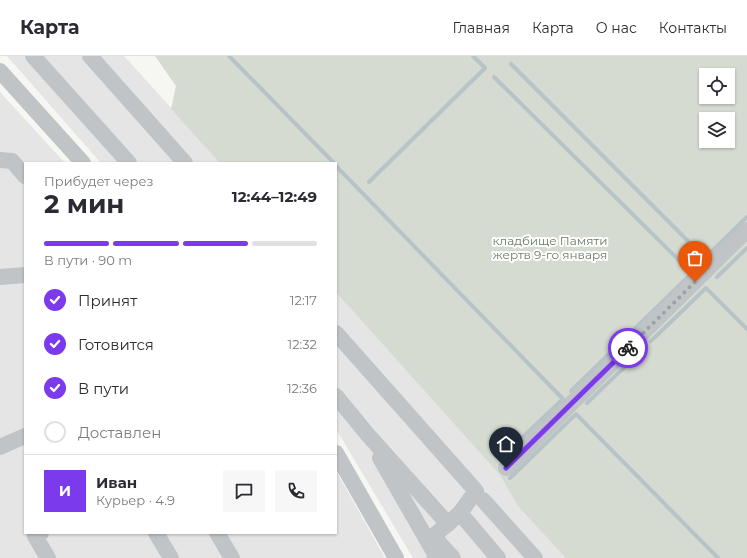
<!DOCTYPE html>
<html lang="ru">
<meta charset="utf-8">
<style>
body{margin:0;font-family:Montserrat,sans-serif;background:#f7f7f7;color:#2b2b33;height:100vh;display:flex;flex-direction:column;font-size:15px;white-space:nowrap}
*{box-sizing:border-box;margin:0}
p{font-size:13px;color:#7c7c81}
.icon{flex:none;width:22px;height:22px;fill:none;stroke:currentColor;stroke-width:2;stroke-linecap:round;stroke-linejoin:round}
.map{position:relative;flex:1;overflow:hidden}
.details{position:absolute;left:24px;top:106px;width:313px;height:372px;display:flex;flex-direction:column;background:#fff;border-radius:0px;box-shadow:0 1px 3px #0004}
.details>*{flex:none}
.tools{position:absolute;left:699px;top:12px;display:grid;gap:8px}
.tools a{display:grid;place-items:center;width:36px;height:36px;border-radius:0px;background:#fff;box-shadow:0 1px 3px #0004;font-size:20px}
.pin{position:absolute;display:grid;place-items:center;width:34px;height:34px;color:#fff;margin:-41px -17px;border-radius:50% 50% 50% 0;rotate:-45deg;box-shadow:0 0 4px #0007}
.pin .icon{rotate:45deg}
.courier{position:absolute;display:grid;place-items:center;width:40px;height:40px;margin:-20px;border:3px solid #7c3aed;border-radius:50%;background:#fff;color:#222;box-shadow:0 1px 5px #0007}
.headline em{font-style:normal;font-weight:700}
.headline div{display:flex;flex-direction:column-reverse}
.headline{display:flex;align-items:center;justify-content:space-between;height:68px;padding:0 20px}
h1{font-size:26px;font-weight:700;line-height:30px}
.bar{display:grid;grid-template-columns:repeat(4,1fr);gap:6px 4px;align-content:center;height:48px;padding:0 20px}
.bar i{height:5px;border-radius:3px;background:#e1e1e2}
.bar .selected{background:#7c3aed}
.bar p{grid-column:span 4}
.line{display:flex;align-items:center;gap:10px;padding:0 20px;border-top:1px solid #e1e1e2}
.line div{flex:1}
.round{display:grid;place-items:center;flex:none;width:42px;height:42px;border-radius:0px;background:#f7f7f7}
ol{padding:0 20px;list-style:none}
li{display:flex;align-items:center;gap:12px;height:44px}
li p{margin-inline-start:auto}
li .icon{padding:4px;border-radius:50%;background:#7c3aed;color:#fff;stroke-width:4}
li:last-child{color:#7c7c81}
li i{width:22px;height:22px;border:2px solid #e1e1e2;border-radius:50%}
header{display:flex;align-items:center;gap:24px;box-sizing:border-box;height:56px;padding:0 20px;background:#fff;border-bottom:1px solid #e1e1e2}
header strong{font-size:19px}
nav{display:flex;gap:22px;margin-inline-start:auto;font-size:14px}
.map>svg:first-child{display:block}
.built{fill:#e4e5e4}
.green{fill:#d6dbd2;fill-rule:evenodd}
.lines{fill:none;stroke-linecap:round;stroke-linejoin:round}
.stream{stroke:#b8c3c8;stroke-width:4}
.minor{stroke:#c0c4c7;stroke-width:16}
.done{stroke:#98a3aa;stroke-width:4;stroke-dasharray:0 7.2}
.route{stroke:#7c3aed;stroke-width:5}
.labels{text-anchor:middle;stroke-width:4;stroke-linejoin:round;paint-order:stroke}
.park-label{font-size:12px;fill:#697b65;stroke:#fff}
</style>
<header>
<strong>Карта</strong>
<nav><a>Главная</a><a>Карта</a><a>О нас</a><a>Контакты</a></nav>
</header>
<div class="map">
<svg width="747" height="502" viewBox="0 0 747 502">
<rect width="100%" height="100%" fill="#f6f6f3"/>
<g class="built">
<path d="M 7,0 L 124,0 L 221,107 L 101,107 Z"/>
<path d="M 0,36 L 65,107 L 25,107 L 25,477 L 336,477 L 336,415 L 385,502 L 0,502 Z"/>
<path d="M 336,235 L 575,502 L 413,502 L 336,373 Z"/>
</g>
<path class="green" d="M 155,0 L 747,0 L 747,502 L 566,502 L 518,450 L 500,419 L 336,236 L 336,107 L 220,107 L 171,53 L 176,30 ZM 706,19 L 728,19 L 728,41 L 706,41 ZM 706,63 L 728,63 L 728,85 L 706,85 Z"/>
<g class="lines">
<g class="stream">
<path d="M 229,0 L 334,107"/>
<path d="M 511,8 L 705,202 L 747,161"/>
<path d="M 494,21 L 692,217 L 571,335"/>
<path d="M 336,110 L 563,343 L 509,394"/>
<path d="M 369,126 L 485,12 L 473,0"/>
<path d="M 717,221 L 747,192"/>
<path d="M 651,285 L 706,232 L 747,273"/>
<path d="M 587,347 L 641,295"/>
<path d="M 510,422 L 576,358 L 718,502"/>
</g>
<g class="minor">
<path d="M 33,0 L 129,107"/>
<path d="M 90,0 L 185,107"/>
<path d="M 0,15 L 83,107"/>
<path d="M 0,104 L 12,105 L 25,120"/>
<path d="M 0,221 L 25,219"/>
<path d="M 336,277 L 476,435 L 460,457 L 428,485"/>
<path d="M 336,340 L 368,379 L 448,468"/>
<path d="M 0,391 L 25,380"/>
<path d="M 336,397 L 396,502"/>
<path d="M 380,402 L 434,496 L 435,502"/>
<path d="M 506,412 L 747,174"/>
<path d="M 483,444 L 535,502"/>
<path d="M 460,457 L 498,502"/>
<path d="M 41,477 L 35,480 L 48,502"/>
<path d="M 156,477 L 171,502"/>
<path d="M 217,477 L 232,502"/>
<path d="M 434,481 L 453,502"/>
</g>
</g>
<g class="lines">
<path class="done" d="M 628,292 L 695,226"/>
<path class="route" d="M 506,412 L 628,292"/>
</g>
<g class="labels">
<g class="park-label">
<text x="550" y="189">кладбище Памяти<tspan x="550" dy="14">жертв 9-го января</tspan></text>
</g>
</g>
</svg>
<div class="tools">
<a><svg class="icon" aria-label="locate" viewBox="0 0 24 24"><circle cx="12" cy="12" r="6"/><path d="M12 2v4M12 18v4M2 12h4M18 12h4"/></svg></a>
<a><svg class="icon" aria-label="layers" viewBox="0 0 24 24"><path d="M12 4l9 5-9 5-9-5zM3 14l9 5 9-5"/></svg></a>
</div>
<div class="pin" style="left:695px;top:226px;background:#ea580c"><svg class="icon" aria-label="bag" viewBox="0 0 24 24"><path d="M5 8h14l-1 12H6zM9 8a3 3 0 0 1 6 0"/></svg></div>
<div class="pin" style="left:506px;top:412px;background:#1f2937"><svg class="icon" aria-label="home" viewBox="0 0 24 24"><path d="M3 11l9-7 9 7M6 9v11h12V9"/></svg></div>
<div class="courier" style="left:628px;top:292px"><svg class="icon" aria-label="bike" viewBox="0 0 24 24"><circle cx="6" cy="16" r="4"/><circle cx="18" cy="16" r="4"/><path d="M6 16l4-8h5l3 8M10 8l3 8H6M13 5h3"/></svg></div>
<section class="details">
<div class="headline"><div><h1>2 мин</h1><p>Прибудет через</p></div><em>12:44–12:49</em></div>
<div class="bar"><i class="selected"></i><i class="selected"></i><i class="selected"></i><i></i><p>В пути · 90 m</p></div>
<ol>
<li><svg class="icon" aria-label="check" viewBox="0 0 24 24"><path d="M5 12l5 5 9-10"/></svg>Принят<p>12:17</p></li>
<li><svg class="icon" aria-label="check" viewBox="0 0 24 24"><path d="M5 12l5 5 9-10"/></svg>Готовится<p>12:32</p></li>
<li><svg class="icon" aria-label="check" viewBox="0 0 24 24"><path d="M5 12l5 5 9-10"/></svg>В пути<p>12:36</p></li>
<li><i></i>Доставлен</li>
</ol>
<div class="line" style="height:72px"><b class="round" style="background:#7c3aed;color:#fff">И</b><div><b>Иван</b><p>Курьер · 4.9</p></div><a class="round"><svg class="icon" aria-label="chat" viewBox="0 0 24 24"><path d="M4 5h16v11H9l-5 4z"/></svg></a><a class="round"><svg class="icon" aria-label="phone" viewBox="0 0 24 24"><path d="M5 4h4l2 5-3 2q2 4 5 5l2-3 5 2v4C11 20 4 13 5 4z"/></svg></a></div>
</section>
</div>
